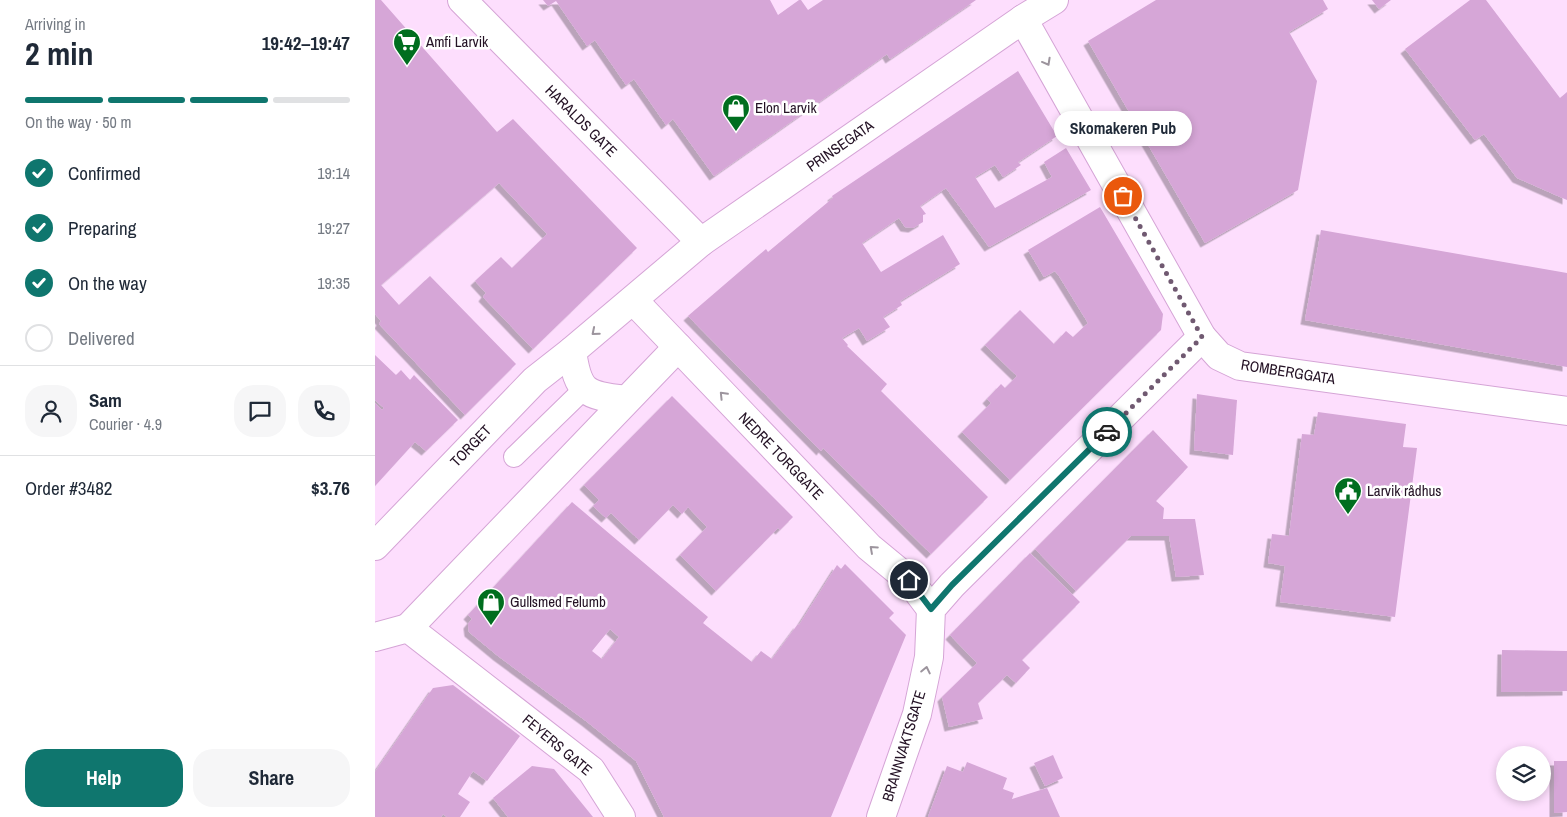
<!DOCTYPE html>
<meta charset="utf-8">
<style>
body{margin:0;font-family:"Archivo Narrow",sans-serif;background:#f6f6f7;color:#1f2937;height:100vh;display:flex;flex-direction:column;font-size:19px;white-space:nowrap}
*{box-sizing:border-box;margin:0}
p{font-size:16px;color:#747a83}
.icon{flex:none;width:28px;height:28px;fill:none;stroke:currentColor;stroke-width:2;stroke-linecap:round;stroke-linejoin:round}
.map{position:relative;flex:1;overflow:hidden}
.side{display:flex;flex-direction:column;background:#fff;width:375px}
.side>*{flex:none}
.buttons{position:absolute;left:1121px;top:746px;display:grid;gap:10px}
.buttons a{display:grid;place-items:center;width:55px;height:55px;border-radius:50%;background:#fff;box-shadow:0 2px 8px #0003;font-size:25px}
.pin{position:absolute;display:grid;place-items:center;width:42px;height:42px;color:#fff;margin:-21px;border:2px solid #fff;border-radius:50%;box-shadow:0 1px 5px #0007}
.courier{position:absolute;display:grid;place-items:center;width:50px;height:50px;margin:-25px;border:4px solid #0f766e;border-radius:50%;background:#fff;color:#222;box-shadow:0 1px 6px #0007}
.bubble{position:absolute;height:35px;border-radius:18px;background:#fff;box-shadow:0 2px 8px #0003;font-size:16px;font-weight:800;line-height:35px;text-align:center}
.headline em{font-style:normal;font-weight:800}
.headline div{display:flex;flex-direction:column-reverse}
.headline{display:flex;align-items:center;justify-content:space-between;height:85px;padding:0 25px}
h1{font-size:32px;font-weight:800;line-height:38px}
.bar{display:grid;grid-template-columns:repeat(4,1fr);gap:8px 5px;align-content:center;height:60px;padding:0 25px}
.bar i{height:6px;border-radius:4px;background:#e0e1e3}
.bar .current{background:#0f766e}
.bar p{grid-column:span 4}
.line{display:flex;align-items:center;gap:12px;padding:0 25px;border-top:1px solid #e0e1e3}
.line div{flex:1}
.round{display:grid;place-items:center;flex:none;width:52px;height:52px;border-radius:20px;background:#f6f6f7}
ol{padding:0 25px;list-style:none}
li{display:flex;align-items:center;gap:15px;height:55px}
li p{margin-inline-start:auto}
li .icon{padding:5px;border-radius:50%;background:#0f766e;color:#fff;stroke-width:4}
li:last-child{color:#747a83}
li i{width:28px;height:28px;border:2px solid #e0e1e3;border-radius:50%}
.button{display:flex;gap:10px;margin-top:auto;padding:10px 25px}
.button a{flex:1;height:58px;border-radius:20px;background:#0f766e;color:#fff;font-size:20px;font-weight:800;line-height:58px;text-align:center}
.button a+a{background:#f6f6f7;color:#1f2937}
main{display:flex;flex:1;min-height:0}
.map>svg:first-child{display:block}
.building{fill:#d6a6d7;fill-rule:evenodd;filter:url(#shadow)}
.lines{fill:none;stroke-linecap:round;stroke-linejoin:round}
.lane-casing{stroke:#d5a4d6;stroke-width:22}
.street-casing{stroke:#d5a4d6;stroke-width:30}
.secondary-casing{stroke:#d5a4d6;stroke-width:30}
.lane{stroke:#fff;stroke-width:20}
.street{stroke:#fff;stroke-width:28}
.secondary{stroke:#fff;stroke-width:28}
.oneway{stroke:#9c949d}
.done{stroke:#705971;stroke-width:5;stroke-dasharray:0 9}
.route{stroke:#0f766e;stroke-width:6}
.labels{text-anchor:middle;stroke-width:5;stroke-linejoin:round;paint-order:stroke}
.poi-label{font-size:15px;fill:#241225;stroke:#fff;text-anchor:start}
.street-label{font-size:15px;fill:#241225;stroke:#fff}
</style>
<main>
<section class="side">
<div class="headline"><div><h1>2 min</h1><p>Arriving in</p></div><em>19:42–19:47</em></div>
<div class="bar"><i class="current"></i><i class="current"></i><i class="current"></i><i></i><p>On the way · 50 m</p></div>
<ol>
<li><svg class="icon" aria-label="check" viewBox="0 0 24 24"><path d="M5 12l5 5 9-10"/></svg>Confirmed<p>19:14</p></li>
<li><svg class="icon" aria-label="check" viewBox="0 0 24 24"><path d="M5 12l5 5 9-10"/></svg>Preparing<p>19:27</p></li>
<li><svg class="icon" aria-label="check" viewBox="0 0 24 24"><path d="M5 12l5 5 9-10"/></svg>On the way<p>19:35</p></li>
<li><i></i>Delivered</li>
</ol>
<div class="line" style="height:90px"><a class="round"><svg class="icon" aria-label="person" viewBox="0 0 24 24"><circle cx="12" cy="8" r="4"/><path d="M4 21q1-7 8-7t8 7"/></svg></a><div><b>Sam</b><p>Courier · 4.9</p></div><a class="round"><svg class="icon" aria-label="chat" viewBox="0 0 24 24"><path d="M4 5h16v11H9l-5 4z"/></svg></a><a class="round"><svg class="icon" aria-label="phone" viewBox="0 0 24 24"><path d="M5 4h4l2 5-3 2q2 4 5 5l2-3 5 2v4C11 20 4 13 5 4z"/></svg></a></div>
<div class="line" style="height:65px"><div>Order #3482</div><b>$3.76</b></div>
<div class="button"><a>Help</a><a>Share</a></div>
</section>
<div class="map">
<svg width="1192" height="817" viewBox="0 0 1192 817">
<defs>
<filter id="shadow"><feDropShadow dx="-4.5" dy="4.5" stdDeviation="0" flood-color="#0004"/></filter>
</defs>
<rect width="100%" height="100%" fill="#fddefd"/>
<g class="building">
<path d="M 0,0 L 6,0 L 122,132 L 138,119 L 262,248 L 158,349 L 108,297 L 111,293 L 100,281 L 126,257 L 137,268 L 172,234 L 124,183 L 6,285 L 24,305 L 55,276 L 141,364 L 90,415 L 4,324 L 6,321 L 0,314 Z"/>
<path d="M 168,0 L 395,0 L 403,15 L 424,0 L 426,0 L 433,10 L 448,0 L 601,0 L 515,59 L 512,54 L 339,176 L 298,119 L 291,125 L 259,79 L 251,85 L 220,40 L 212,46 L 181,1 L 173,6 Z"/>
<path d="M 781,0 L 948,0 L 953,9 L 914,32 L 942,81 L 923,190 L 830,243 L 713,41 Z"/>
<path d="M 997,0 L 1016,0 L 1004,9 Z"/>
<path d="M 1095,0 L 1111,0 L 1185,98 L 1192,92 L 1192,200 L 1142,178 L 1109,134 L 1100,140 L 1030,49 Z"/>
<path d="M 643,71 L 682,136 L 643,162 L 646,165 L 628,177 L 620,165 L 600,177 L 620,208 L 677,177 L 669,162 L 691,148 L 716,190 L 614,247 L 571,188 L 545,206 L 551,214 L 548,215 L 548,222 L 538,228 L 530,227 L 524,218 L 487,243 L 506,272 L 568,235 L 585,264 L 525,301 L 527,305 L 508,317 L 515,327 L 492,341 L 484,328 L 467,338 L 473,345 L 472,346 L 512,384 L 506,391 L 613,497 L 556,554 L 448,448 L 446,451 L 313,316 L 391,249 L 393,252 L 458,198 L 457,196 Z"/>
<path d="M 725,207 L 788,314 L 786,330 L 635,480 L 587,432 L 616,403 L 612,399 L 626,384 L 630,388 L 642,376 L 610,345 L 645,310 L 679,344 L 691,331 L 698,337 L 713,323 L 684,276 L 680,271 L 669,277 L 653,250 Z"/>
<path d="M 946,230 L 1192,273 L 1192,367 L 930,320 Z"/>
<path d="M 0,355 L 21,375 L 26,370 L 35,380 L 39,375 L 83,420 L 51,451 L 40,442 L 0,486 L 0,403 L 7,410 L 9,408 L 0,400 Z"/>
<path d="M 822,394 L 862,400 L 858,455 L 819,450 Z"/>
<path d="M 297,396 L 418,517 L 405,530 L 403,528 L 341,591 L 305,555 L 332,527 L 313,507 L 307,514 L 298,505 L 264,540 L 236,513 L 231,518 L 218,506 L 224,500 L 209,485 Z"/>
<path d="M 943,412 L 1031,424 L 1028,447 L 1042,448 L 1020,617 L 905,602 L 910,566 L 893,563 L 897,534 L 914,536 L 927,434 L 939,435 Z"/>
<path d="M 778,430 L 813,467 L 781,501 L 789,508 L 788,519 L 820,519 L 829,575 L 801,577 L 794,536 L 756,536 L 701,591 L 660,549 Z"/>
<path d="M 197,502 L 333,617 L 328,623 L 377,662 L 386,651 L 397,659 L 423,624 L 424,625 L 462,565 L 466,569 L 470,564 L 519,613 L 514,618 L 531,635 L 456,817 L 289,817 L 261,761 L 211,721 L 123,656 L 94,632 L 93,624 L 97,619 L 93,615 ZM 235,629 L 244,637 L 227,659 L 217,651 Z"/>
<path d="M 655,553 L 705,602 L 647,660 L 655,668 L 641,683 L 632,675 L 603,703 L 608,719 L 574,727 L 567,697 L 602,663 L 575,635 Z"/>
<path d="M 1127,650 L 1192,651 L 1192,691 L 1126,692 Z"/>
<path d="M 78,685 L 145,736 L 112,781 L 98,771 L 83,794 L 95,802 L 85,817 L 72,817 L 68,814 L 66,817 L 0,817 L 0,772 L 58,688 Z"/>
<path d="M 678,755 L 688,778 L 670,786 L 659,763 Z"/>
<path d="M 1179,761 L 1192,761 L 1192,812 L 1179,813 Z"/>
<path d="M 592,762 L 632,778 L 628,789 L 639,793 L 637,799 L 672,788 L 685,817 L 553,817 L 572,766 L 588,772 Z"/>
<path d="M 157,766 L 179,769 L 218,817 L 133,817 L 118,798 Z"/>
</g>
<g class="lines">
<g class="lane-casing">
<path id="lane" d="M 139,457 L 209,389"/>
</g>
<g class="street-casing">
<g id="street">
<path d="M 648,19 L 827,337 L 844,356 L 865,366 L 1192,411"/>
<path d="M 258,300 L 494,547 L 534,580 L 556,609"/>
<path d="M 251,400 C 210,395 203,393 197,351 L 326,242"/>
<path d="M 0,546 L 160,380 L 197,351"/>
<path d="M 33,628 L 303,347"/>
<path d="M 0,637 L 33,628 L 216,770 L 246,817"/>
<path d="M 506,817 L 542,714 L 554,657 L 556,609 L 577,585 L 827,337"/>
</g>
</g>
<g class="secondary-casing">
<path id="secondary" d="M 87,0 L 326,242 L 648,19 L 679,0"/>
</g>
<use href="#lane" class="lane"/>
<use href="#street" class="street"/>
<use href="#secondary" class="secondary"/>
</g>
<defs><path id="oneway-chevron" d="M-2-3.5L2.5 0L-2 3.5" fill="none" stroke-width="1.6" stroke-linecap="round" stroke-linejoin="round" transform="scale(1.25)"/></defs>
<g class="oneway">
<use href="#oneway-chevron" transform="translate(672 62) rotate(61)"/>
<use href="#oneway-chevron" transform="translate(220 332) rotate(140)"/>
<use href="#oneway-chevron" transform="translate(348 395) rotate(-134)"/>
<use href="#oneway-chevron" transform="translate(498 549) rotate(-138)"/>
<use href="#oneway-chevron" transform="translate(551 670) rotate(-78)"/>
</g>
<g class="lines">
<path class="done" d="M 732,432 L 827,337 L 748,196"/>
<path class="route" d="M 534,580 L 556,609 L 577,585 L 732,432"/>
</g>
<defs>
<g id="supermarket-pin" transform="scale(1.4375)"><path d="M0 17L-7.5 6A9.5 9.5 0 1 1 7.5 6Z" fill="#006e1f" stroke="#fff"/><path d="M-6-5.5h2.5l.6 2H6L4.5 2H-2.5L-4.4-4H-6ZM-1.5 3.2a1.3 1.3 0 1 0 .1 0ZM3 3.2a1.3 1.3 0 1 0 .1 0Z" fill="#fff"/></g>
<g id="shop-pin" transform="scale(1.4375)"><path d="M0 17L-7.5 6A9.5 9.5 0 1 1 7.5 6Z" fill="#006e1f" stroke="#fff"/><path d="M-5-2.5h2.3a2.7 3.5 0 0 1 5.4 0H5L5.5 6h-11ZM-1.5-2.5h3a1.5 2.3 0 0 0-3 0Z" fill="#fff"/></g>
<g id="civic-pin" transform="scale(1.4375)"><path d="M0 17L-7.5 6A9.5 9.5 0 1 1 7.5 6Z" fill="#006e1f" stroke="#fff"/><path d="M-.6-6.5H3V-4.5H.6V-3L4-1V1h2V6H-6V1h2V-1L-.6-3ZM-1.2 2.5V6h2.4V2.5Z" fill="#fff"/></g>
</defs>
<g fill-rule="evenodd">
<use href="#supermarket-pin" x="32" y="42"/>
<use href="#shop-pin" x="361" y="108"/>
<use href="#civic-pin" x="973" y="491"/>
<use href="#shop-pin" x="116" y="602"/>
</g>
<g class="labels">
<g class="poi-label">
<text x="51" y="47">Amfi Larvik</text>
<text x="380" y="113">Elon Larvik</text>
<text x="992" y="496">Larvik rådhus</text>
<text x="135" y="607">Gullsmed Felumb</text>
</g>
<g class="street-label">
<text transform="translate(206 121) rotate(45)" y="5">HARALDS GATE</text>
<text transform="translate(465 146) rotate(-35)" y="5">PRINSEGATA</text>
<text transform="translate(913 372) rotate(9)" y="5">ROMBERGGATA</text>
<text transform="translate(96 446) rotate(-46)" y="5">TORGET</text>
<text transform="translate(406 456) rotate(46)" y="5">NEDRE TORGGATE</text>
<text transform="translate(182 745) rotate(40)" y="5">FEYERS GATE</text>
<text transform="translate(529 746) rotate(-73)" y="5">BRANNVAKTSGATE</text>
</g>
</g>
</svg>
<div class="buttons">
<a><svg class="icon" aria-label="layers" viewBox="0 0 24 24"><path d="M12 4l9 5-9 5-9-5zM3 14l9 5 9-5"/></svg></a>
</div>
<div class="pin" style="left:748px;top:196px;background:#ea580c"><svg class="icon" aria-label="bag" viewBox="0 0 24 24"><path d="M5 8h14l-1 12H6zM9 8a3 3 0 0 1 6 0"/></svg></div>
<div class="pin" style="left:534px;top:580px;background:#1f2937"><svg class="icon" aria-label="home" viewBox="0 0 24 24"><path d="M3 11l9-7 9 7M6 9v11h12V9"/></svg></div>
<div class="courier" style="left:732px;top:432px"><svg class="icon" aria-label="car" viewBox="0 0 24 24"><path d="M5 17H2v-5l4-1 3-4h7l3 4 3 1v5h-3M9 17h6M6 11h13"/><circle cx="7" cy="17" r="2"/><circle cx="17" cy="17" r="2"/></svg></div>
<div class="bubble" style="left:679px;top:111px;width:138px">Skomakeren Pub</div>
</div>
</main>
